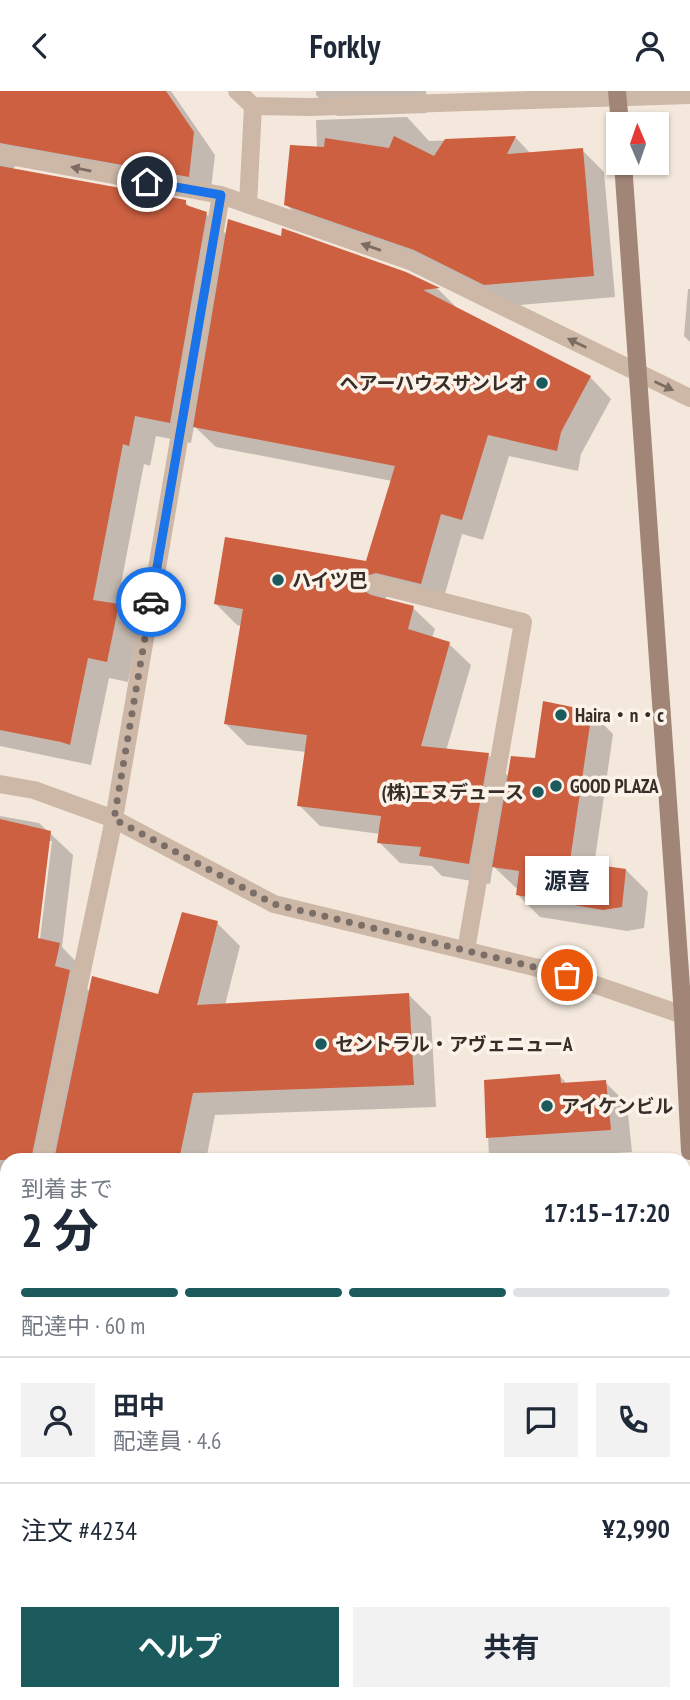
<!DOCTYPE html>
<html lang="ja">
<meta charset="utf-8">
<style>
body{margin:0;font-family:"PT Sans Narrow","Noto Sans JP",sans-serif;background:#f2f2f3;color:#1f2937;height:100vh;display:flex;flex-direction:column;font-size:26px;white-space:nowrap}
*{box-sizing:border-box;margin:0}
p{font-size:23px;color:#747a83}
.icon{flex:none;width:38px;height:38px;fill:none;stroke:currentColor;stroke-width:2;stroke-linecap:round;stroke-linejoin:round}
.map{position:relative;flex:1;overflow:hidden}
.side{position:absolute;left:0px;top:1062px;width:691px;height:548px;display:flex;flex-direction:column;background:#fff;border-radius:21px 21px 0 0;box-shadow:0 2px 5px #0004}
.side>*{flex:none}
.needle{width:46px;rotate:358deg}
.controls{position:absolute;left:606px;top:21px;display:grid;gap:14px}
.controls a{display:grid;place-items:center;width:63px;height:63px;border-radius:0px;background:#fff;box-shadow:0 2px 5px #0004;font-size:35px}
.pin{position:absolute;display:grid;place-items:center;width:60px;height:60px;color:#fff;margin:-30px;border:4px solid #fff;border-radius:50%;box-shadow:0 2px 7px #0007}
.courier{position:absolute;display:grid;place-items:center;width:70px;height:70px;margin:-35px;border:5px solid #1a73e8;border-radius:50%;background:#fff;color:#222;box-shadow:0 2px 9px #0007}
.bubble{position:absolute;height:49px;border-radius:0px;background:#fff;box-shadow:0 2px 5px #0004;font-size:23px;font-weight:700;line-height:49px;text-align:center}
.head em{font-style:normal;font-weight:700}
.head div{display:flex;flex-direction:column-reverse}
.head{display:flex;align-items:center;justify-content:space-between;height:119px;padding:0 21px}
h1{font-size:46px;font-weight:700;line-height:52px}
.bar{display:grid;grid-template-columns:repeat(4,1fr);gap:10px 7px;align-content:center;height:84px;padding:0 21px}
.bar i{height:9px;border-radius:5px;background:#e0e1e3}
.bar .current{background:#1b5a5d}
.bar p{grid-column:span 4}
.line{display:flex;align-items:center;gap:18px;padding:0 21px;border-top:2px solid #e0e1e3}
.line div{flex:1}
.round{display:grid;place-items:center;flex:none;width:74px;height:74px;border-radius:0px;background:#f2f2f3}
.button{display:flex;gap:14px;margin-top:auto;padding:14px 21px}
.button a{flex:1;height:80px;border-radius:0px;background:#1b5a5d;color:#fff;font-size:28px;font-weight:700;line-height:80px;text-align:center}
.button a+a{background:#f2f2f3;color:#1f2937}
header{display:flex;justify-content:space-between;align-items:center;height:91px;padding:0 21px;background:#fff;font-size:32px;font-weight:700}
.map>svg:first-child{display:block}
.shadow{fill:#0003;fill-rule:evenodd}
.building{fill:#cd6041}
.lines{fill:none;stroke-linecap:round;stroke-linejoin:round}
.street{stroke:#cdb8a7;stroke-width:18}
.secondary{stroke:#a18678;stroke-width:18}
.oneway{fill:#7c6c61}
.done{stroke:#7a6e67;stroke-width:7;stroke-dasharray:0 12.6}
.route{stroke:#1a73e8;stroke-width:9}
.poi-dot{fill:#1b5a5d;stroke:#fbf2e9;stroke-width:2.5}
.labels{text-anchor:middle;stroke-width:7;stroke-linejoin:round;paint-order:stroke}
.poi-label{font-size:19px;font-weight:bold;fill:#392d28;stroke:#fbf2e9;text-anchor:start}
</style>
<header><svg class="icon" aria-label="back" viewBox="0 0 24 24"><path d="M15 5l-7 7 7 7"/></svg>Forkly<svg class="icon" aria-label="person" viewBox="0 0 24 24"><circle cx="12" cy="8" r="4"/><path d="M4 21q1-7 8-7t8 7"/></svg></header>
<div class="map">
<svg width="690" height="1609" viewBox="0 0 690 1609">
<rect width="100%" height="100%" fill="#f4e8dc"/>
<g class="shadow">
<path d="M 0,0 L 171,0 L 215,64 L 210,107 L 17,73 L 12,79 L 185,111 L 193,119 L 206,123 L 227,144 L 405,182 L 439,199 L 460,220 L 590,286 L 611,308 L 581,363 L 578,380 L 509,365 L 483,449 L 462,443 L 442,513 L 387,505 L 385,509 L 413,517 L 435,538 L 432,547 L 449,553 L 471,574 L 446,660 L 488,664 L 509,686 L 536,669 L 591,621 L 613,643 L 594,775 L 626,779 L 648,801 L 644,837 L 627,840 L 540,826 L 517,803 L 518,798 L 516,797 L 493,775 L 490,793 L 442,785 L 432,775 L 400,772 L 379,751 L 380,743 L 320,735 L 299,714 L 306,661 L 247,654 L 226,633 L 242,535 L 237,534 L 216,513 L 368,471 L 392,390 L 216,356 L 194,335 L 191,352 L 156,345 L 150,375 L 144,373 L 117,514 L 139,536 L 128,591 L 109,587 L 91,674 L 0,655 Z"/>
<path d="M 316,0 L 426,0 L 427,22 L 337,25 L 316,4 Z"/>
<path d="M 407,26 L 429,50 L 516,47 L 531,63 L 582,59 L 604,81 L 615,206 L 508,215 L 308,136 L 286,113 L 317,58 L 316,29 Z"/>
<path d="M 688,198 L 690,198 L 690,251 L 684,245 Z"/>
<path d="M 0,725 L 39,732 L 73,764 L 62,856 L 81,876 L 79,890 L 91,902 L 160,905 L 217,832 L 240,855 L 225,914 L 409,904 L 431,926 L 436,1016 L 215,1024 L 206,1069 L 7,1069 L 7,1124 L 0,1153 ZM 48,750 L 52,750 L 39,856 L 36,855 Z"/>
<path d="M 560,985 L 567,993 L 605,991 L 627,1013 L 632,1061 L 566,1065 L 566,1069 L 489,1069 L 486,991 Z"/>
<path d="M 0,1170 L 7,1171 L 7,1248 L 0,1247 Z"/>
<path d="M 0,1468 L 7,1470 L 7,1603 L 31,1603 L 30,1609 L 0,1609 Z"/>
<path d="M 684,1471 L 690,1566 L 690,1609 L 492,1609 L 492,1603 L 684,1603 Z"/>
<path d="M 61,1603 L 76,1603 L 75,1606 Z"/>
<path d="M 253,1603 L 411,1603 L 417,1609 L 252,1609 Z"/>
</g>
<g class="building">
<path d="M 0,0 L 166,0 L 194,41 L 189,86 L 0,52 Z"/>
<path d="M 394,45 L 434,65 L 445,48 L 516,45 L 507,63 L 583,57 L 594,185 L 484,194 L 414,159 L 284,114 L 290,54 L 324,56 L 325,47 L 389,57 Z"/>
<path d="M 0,75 L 186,109 L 186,114 L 207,121 L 170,332 L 135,325 L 129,355 L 123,353 L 93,509 L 119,513 L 107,571 L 88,567 L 70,654 L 61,651 L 0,639 Z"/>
<path d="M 228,128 L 281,145 L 282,137 L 406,181 L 440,197 L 423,199 L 591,285 L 561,341 L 557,360 L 488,344 L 462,429 L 441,423 L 421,493 L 376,482 L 366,485 L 363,491 L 366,501 L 371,504 L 414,515 L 408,538 L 450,551 L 421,655 L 489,662 L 469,773 L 419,765 L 421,756 L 377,752 L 381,725 L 297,715 L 307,644 L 224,633 L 243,518 L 214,513 L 225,446 L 366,470 L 395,375 L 193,336 Z"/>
<path d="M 543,610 L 592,620 L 570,770 L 626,778 L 622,816 L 603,819 L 516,804 L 519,780 L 492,776 L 511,665 L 535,667 Z"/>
<path d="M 0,728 L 51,740 L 38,847 L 60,852 L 55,875 L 70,879 L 31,1069 L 0,1069 Z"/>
<path d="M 182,821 L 218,830 L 197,914 L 409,902 L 414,994 L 193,1002 L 179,1069 L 54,1069 L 92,885 L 158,903 Z"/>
<path d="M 560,983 L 561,992 L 606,989 L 611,1039 L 486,1047 L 484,989 Z"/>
</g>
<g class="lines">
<g class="street">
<path d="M 237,0 L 253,15 L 309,16 L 690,4"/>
<path d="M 0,63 L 221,104 L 410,170 L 690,307"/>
<path d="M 248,113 L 253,15"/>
<path d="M 374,493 L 523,531 L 466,859"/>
<path d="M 0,693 L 34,699 L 114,728 L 274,813 L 567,884 L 683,924 L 690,923"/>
<path d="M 42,1069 L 114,728 L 221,104"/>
<path d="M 0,1272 L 7,1238"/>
<path d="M 684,1380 L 690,1380"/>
<path d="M 0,1404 L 7,1405"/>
<path d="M 116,1609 L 116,1603"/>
</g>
<g class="secondary">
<path d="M 617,0 L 620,33"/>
<path d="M 623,72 L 683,924 L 690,1060"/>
</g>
</g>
<defs><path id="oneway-solid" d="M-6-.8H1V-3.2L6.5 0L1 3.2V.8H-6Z" transform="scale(1.75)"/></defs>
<g class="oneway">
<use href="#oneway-solid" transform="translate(81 78) rotate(-169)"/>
<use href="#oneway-solid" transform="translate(371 156) rotate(-161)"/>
<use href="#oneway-solid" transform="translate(577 252) rotate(-154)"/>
<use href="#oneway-solid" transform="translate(664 295) rotate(25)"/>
</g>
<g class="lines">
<path class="done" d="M 151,511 L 114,728 L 274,813 L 567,884"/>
<path class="route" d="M 147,91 L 221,104 L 151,511"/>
</g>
<g class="poi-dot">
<circle cx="542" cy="292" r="7"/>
<circle cx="278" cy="489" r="7"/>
<circle cx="561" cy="624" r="7"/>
<circle cx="556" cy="695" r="7"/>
<circle cx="538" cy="701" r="7"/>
<circle cx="321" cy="953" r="7"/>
<circle cx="547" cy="1015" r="7"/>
</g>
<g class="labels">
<g class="poi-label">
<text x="528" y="299" text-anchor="end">ヘアーハウスサンレオ</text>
<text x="292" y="496">ハイツ巴</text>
<text x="575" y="631">Haira・n・c</text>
<text x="570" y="702">GOOD PLAZA</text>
<text x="524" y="708" text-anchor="end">(株)エヌデュース</text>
<text x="335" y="960">セントラル・アヴェニューA</text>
<text x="561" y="1022">アイケンビル</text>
</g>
</g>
</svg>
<div class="controls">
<a><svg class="needle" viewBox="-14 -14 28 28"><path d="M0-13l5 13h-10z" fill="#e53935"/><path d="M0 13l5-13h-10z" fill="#747a83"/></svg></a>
</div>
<div class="pin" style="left:567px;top:884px;background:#ea580c"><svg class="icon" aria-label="bag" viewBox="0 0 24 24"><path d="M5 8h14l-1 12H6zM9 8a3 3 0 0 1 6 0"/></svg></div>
<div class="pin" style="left:147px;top:91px;background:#1f2937"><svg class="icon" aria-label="home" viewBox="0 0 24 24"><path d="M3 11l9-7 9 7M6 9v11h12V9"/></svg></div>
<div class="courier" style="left:151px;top:511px"><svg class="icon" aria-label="car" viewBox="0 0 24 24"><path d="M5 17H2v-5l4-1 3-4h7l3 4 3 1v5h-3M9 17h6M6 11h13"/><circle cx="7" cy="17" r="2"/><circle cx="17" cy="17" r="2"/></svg></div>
<div class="bubble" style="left:525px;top:765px;width:84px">源喜</div>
<section class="side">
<div class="head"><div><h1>2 分</h1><p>到着まで</p></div><em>17:15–17:20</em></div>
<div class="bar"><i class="current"></i><i class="current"></i><i class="current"></i><i></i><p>配達中 · 60 m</p></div>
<div class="line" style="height:126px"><a class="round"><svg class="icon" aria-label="person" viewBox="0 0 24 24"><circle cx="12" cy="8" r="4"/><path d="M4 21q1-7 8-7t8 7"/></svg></a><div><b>田中</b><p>配達員 · 4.6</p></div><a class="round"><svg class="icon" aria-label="chat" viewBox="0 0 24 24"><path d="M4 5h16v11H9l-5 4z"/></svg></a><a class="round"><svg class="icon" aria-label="phone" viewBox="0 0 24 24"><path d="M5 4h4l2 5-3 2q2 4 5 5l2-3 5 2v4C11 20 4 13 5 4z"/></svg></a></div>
<div class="line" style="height:91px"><div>注文 #4234</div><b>¥2,990</b></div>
<div class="button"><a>ヘルプ</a><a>共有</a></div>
</section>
</div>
